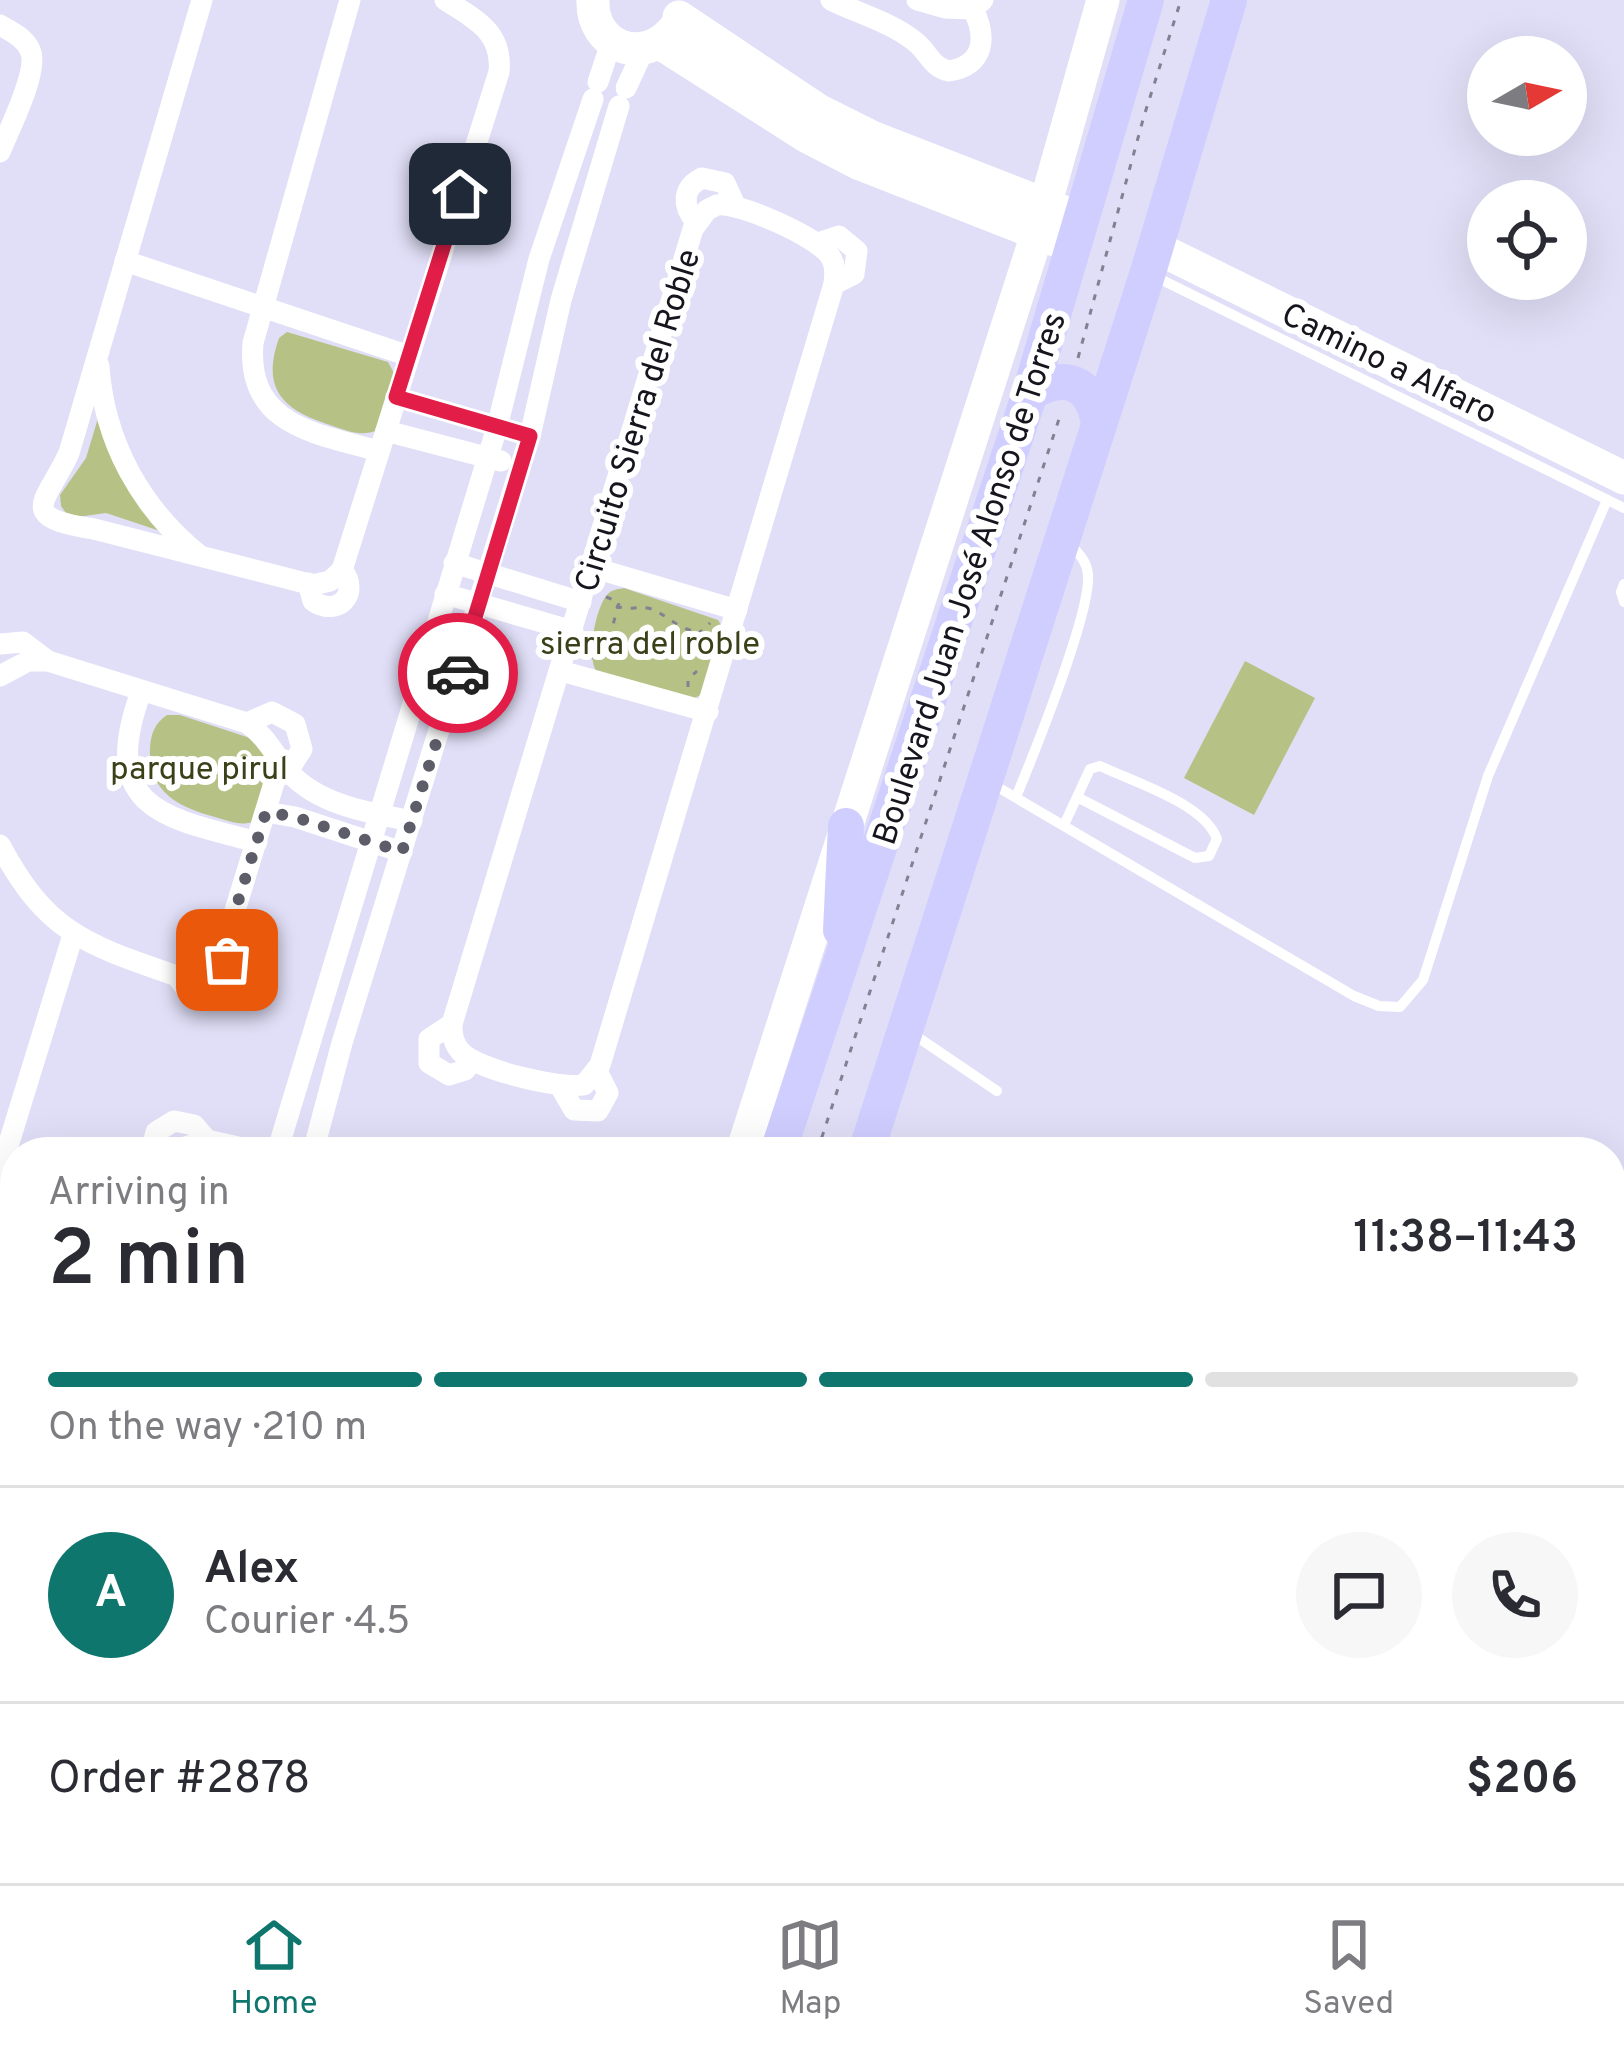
<!DOCTYPE html>
<meta charset="utf-8">
<style>
body{margin:0;font-family:Overpass,sans-serif;background:#f7f7f7;color:#2b2b33;height:100vh;display:flex;flex-direction:column;font-size:45px;white-space:nowrap}
*{box-sizing:border-box;margin:0}
p{font-size:39px;color:#7c7c81}
.icon{flex:none;width:66px;height:66px;fill:none;stroke:currentColor;stroke-width:2;stroke-linecap:round;stroke-linejoin:round}
.map{position:relative;flex:1;overflow:hidden}
.side{position:absolute;left:0px;top:1137px;width:1626px;height:747px;display:flex;flex-direction:column;background:#fff;border-radius:48px 48px 0 0;box-shadow:0 12px 48px #0002}
.side>*{flex:none}
.needle{width:78px;rotate:81deg}
.fabs{position:absolute;left:1467px;top:36px;display:grid;gap:24px}
.fabs a{display:grid;place-items:center;width:120px;height:120px;border-radius:50%;background:#fff;box-shadow:0 12px 48px #0002;font-size:60px}
.pin{position:absolute;display:grid;place-items:center;width:102px;height:102px;color:#fff;margin:-51px;border-radius:24px;box-shadow:0 6px 18px #0006}
.courier{position:absolute;display:grid;place-items:center;width:120px;height:120px;margin:-60px;border:9px solid #e11d48;border-radius:50%;background:#fff;color:#222;box-shadow:0 3px 15px #0007}
.head em{font-style:normal;font-weight:600}
.head div{display:flex;flex-direction:column-reverse}
.head{display:flex;align-items:center;justify-content:space-between;height:204px;padding:0 48px}
h1{font-size:78px;font-weight:600;line-height:90px}
.bar{display:grid;grid-template-columns:repeat(4,1fr);gap:18px 12px;align-content:center;height:144px;padding:0 48px}
.bar i{height:15px;border-radius:9px;background:#e1e1e2}
.bar .active{background:#0f766e}
.bar p{grid-column:span 4}
.line{display:flex;align-items:center;gap:30px;padding:0 48px;border-top:3px solid #e1e1e2}
.line div{flex:1}
.round{display:grid;place-items:center;flex:none;width:126px;height:126px;border-radius:63px;background:#f7f7f7}
.menu{display:flex;justify-content:space-around;align-items:center;height:168px;border-top:3px solid #e1e1e2;background:#fff;font-size:33px;color:#7c7c81}
.menu a{display:grid;justify-items:center;gap:6px}
.menu .active{color:#0f766e}
.map>svg:first-child{display:block}
.green{fill:#b6c285}
.lines{fill:none;stroke-linecap:round;stroke-linejoin:round}
.path{stroke:#828191;stroke-width:3;stroke-dasharray:6 9;stroke-linecap:butt}
.lane{stroke:#fff;stroke-width:10}
.street{stroke:#fff;stroke-width:21}
.secondary{stroke:#fff;stroke-width:33}
.primary{stroke:#d0ceff;stroke-width:36}
.done{stroke:#5d5c69;stroke-width:12;stroke-dasharray:0 21.6}
.route{stroke:#e11d48;stroke-width:15}
.labels{text-anchor:middle;stroke-width:12;stroke-linejoin:round;paint-order:stroke}
.street-label{font-size:33px;fill:#16151d;stroke:#fff}
.park-label{font-size:33px;fill:#3a4118;stroke:#fff}
</style>
<div class="map">
<svg width="1624" height="1883" viewBox="0 0 1624 1883">
<rect width="100%" height="100%" fill="#e1dff7"/>
<g class="green">
<path d="M 287,332 L 388,362 L 394,373 L 378,430 C 361,437 347,431 330,425 C 283,410 261,389 279,338 Z"/>
<path d="M 102,405 L 166,533 L 106,513 L 77,517 L 66,513 L 61,506 L 60,495 L 86,458 Z"/>
<path d="M 624,588 L 718,620 L 721,625 L 704,693 L 693,699 L 597,672 C 586,658 595,611 606,596 C 612,589 615,590 624,588 Z"/>
<path d="M 1245,661 L 1315,698 L 1254,815 L 1184,778 Z"/>
<path d="M 167,715 L 180,715 L 262,742 L 274,753 L 253,822 C 239,826 229,821 215,817 C 178,807 148,792 150,748 C 151,733 155,723 167,715 Z"/>
</g>
<g class="lines">
<g class="path">
<path d="M 1078,358 L 1144,116 L 1181,0"/>
<path d="M 606,597 L 616,601"/>
<path d="M 616,606 C 628,611 636,606 648,608 C 664,612 674,627 697,632"/>
<path d="M 702,650 L 700,632 L 710,623"/>
<path d="M 589,657 L 595,657 L 609,639 L 621,596"/>
<path d="M 688,687 L 688,679 L 697,671"/>
<path d="M 817,1152 L 1061,413"/>
<path d="M 577,1883 L 581,1869"/>
</g>
<g class="lane">
<path d="M 1156,277 L 1624,508"/>
<path d="M 1624,584 L 1621,592 L 1624,602"/>
<path d="M 989,782 L 1354,996 L 1379,1006 L 1400,1007 L 1423,980 L 1488,776 L 1607,500"/>
<path d="M 1016,797 C 1033,756 1091,613 1088,575 C 1087,561 1079,554 1070,544"/>
<path d="M 1064,825 L 1077,797 L 1195,858 L 1209,856 L 1217,839 C 1205,804 1134,782 1100,766 L 1090,769 L 1077,797"/>
<path d="M 910,1032 L 997,1091"/>
<path d="M 1611,1229 L 1624,1188"/>
<path d="M 1611,1685 L 1624,1692"/>
<path d="M 1606,1869 L 1617,1883"/>
</g>
<g class="street">
<path d="M 202,0 L 69,453 C 46,503 15,517 94,529 L 313,585 L 330,581 L 342,570 L 499,72 C 503,32 475,19 445,0"/>
<path d="M 350,0 L 253,343 C 246,426 316,433 378,451"/>
<path d="M 831,0 C 857,13 890,22 913,40 C 928,50 930,67 949,71 C 985,65 987,37 973,9"/>
<path d="M 917,0 L 945,8 L 973,9 L 983,0"/>
<path d="M 0,25 C 12,32 24,37 30,50 C 40,70 9,129 0,152"/>
<path d="M 598,82 L 611,43"/>
<path d="M 626,88 L 644,49"/>
<path d="M 717,205 C 739,202 818,237 830,256 C 836,265 835,274 834,284 L 600,1065 L 584,1085 C 559,1089 478,1070 461,1052 C 453,1043 452,1035 452,1024 L 693,229 L 707,210 Z"/>
<path d="M 696,222 C 682,206 682,188 702,178 L 725,183 L 735,205"/>
<path d="M 818,243 L 839,236 L 857,251 L 854,274 L 834,284"/>
<path d="M 125,261 L 409,356"/>
<path d="M 99,366 C 104,442 141,508 199,555"/>
<path d="M 396,397 L 530,436"/>
<path d="M 386,431 L 501,461"/>
<path d="M 454,563 L 581,602"/>
<path d="M 591,567 L 737,610"/>
<path d="M 308,583 L 313,601 C 338,618 361,593 342,570"/>
<path d="M 445,594 L 573,631"/>
<path d="M 0,644 L 23,642 L 48,661"/>
<path d="M 561,671 L 708,712"/>
<path d="M 0,676 L 28,661 L 48,661 L 247,723 C 267,737 274,755 290,773 C 319,805 370,813 412,821"/>
<path d="M 141,692 C 98,809 164,818 257,842"/>
<path d="M 247,723 L 272,712 L 295,724 L 302,749 L 288,771"/>
<path d="M 266,812 L 295,817 L 402,852"/>
<path d="M 0,845 C 47,934 88,945 177,976 C 198,975 209,970 222,953 L 281,760"/>
<path d="M 177,976 L 191,996 L 215,997 C 232,986 234,969 222,953"/>
<path d="M 452,1024 L 429,1039 L 429,1063 L 449,1075 L 465,1070 L 472,1061"/>
<path d="M 560,1086 L 574,1110 L 598,1111 L 608,1093 L 597,1071"/>
<path d="M 151,1152 L 156,1132 L 174,1121 L 194,1125 L 207,1140"/>
<path d="M 170,1152 L 207,1140 L 261,1152"/>
<path d="M 277,1152 L 497,427 L 539,259 L 593,99"/>
<path d="M 313,1152 L 342,1043 L 530,436 L 561,300 L 619,106"/>
<path d="M 0,1172 L 73,935"/>
</g>
<g class="secondary">
<path d="M 593,0 C 591,47 643,66 673,30"/>
<path d="M 679,17 L 818,110 L 872,137 L 1064,212"/>
<path d="M 660,43 L 806,136 L 860,164 L 1054,240"/>
<path d="M 1155,247 L 1624,478"/>
<path d="M 742,1152 L 1037,234 L 1103,0"/>
<path d="M 0,1756 L 15,1767"/>
<path d="M 153,1869 L 173,1883"/>
<path d="M 688,1883 L 691,1869"/>
</g>
<g class="primary">
<path d="M 1030,393 C 1065,372 1091,381 1099,423"/>
<path d="M 841,930 L 846,826"/>
<path d="M 778,1152 L 1030,393 L 1146,0"/>
<path d="M 866,1152 L 1148,272 L 1229,0"/>
<path d="M 515,1883 L 518,1869"/>
<path d="M 650,1883 L 654,1869"/>
</g>
</g>
<g class="lines">
<path class="done" d="M 227,960 L 222,953 L 266,812 L 295,817 L 402,852 L 458,673"/>
<path class="route" d="M 458,673 L 530,436 L 396,397 L 460,194"/>
</g>
<g class="labels">
<g class="street-label">
<text transform="translate(1390 362) rotate(26)" y="12">Camino a Alfaro</text>
<text transform="translate(636 420) rotate(-73)" y="12">Circuito Sierra del Roble</text>
<text transform="translate(968 578) rotate(-72)" y="12">Boulevard Juan José Alonso de Torres</text>
</g>
<g class="park-label">
<text x="650" y="654">sierra del roble</text>
<text x="199" y="779">parque pirul</text>
</g>
</g>
</svg>
<div class="fabs">
<a><svg class="needle" viewBox="-14 -14 28 28"><path d="M0-13l5 13h-10z" fill="#e53935"/><path d="M0 13l5-13h-10z" fill="#7c7c81"/></svg></a>
<a><svg class="icon" aria-label="locate" viewBox="0 0 24 24"><circle cx="12" cy="12" r="6"/><path d="M12 2v4M12 18v4M2 12h4M18 12h4"/></svg></a>
</div>
<div class="pin" style="left:227px;top:960px;background:#ea580c"><svg class="icon" aria-label="bag" viewBox="0 0 24 24"><path d="M5 8h14l-1 12H6zM9 8a3 3 0 0 1 6 0"/></svg></div>
<div class="pin" style="left:460px;top:194px;background:#1f2937"><svg class="icon" aria-label="home" viewBox="0 0 24 24"><path d="M3 11l9-7 9 7M6 9v11h12V9"/></svg></div>
<div class="courier" style="left:458px;top:673px"><svg class="icon" aria-label="car" viewBox="0 0 24 24"><path d="M5 17H2v-5l4-1 3-4h7l3 4 3 1v5h-3M9 17h6M6 11h13"/><circle cx="7" cy="17" r="2"/><circle cx="17" cy="17" r="2"/></svg></div>
<section class="side">
<div class="head"><div><h1>2 min</h1><p>Arriving in</p></div><em>11:38–11:43</em></div>
<div class="bar"><i class="active"></i><i class="active"></i><i class="active"></i><i></i><p>On the way · 210 m</p></div>
<div class="line" style="height:216px"><b class="round" style="background:#0f766e;color:#fff">A</b><div><b>Alex</b><p>Courier · 4.5</p></div><a class="round"><svg class="icon" aria-label="chat" viewBox="0 0 24 24"><path d="M4 5h16v11H9l-5 4z"/></svg></a><a class="round"><svg class="icon" aria-label="phone" viewBox="0 0 24 24"><path d="M5 4h4l2 5-3 2q2 4 5 5l2-3 5 2v4C11 20 4 13 5 4z"/></svg></a></div>
<div class="line" style="height:156px"><div>Order #2878</div><b>$206</b></div>
</section>
</div>
<nav class="menu">
<a class="active"><svg class="icon" aria-label="home" viewBox="0 0 24 24"><path d="M3 11l9-7 9 7M6 9v11h12V9"/></svg>Home</a>
<a><svg class="icon" aria-label="map" viewBox="0 0 24 24"><path d="M3 6l6-2 6 2 6-2v14l-6 2-6-2-6 2zM9 4v14M15 6v14"/></svg>Map</a>
<a><svg class="icon" aria-label="saved" viewBox="0 0 24 24"><path d="M7 4h10v16l-5-4-5 4z"/></svg>Saved</a>
</nav>
